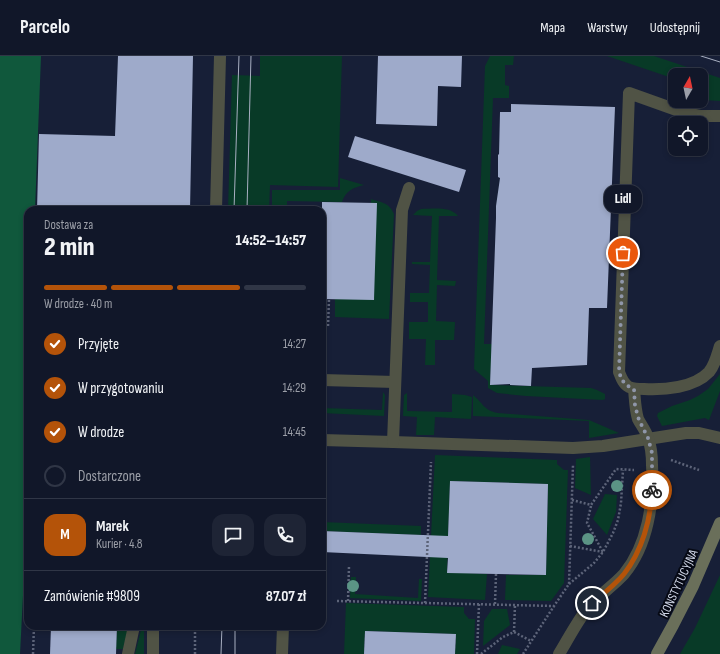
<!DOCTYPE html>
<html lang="pl">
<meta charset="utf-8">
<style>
body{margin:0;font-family:"Sofia Sans Condensed",sans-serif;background:#1e2435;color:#f1f3f6;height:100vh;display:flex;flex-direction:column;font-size:15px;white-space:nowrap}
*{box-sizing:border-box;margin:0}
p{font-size:13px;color:#9c9fa8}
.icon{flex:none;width:22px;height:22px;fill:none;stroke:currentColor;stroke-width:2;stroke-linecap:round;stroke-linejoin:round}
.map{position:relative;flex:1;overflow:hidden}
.sheet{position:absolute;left:24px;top:150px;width:302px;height:424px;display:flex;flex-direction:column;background:#111729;border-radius:12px;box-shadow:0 2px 6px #0003,0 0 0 1px #303646}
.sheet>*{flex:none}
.needle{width:26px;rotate:9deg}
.controls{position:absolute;left:668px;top:12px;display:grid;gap:8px}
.controls a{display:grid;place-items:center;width:40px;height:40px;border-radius:8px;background:#111729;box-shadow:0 2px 6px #0003,0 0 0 1px #303646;font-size:20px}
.pin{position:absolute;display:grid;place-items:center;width:34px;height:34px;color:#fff;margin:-17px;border:2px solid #fff;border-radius:50%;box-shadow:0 1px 4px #0007}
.courier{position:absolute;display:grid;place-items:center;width:40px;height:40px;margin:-20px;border:3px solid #b45309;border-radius:50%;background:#fff;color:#222;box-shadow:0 1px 5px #0007}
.bubble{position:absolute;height:28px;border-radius:12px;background:#111729;box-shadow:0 2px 6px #0003,0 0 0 1px #303646;font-size:13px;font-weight:800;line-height:28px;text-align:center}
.head em{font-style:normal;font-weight:800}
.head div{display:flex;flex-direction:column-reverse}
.head{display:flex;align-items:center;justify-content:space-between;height:68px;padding:0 20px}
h1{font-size:26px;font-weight:800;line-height:30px}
.bar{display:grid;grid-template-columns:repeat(4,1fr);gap:6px 4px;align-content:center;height:48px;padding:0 20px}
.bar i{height:5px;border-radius:3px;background:#303646}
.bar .on{background:#b45309}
.bar p{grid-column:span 4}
.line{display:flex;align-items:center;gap:10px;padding:0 20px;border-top:1px solid #303646}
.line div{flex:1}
.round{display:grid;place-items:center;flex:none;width:42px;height:42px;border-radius:12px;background:#1e2435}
ol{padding:0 20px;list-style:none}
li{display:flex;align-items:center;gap:12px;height:44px}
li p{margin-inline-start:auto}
li .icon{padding:4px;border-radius:50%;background:#b45309;color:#fff;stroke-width:4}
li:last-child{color:#9c9fa8}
li i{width:22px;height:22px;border:2px solid #303646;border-radius:50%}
header{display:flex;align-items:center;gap:24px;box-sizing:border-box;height:56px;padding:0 20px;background:#111729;border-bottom:1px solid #303646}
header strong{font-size:19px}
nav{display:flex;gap:22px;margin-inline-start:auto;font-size:14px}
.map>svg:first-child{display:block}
.green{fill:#083a27}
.forest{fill:#10583c}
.building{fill:#9eaaca}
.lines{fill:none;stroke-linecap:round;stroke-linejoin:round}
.path{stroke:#5d6479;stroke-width:2.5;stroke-dasharray:2 2;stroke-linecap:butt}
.lane{stroke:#505345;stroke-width:12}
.secondary{stroke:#6a6f5a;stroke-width:12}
.tram{stroke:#a9b0c2;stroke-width:1}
.tree{fill:#5b9485}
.done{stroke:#8f96a9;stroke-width:4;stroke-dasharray:0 7.2}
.route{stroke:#b45309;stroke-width:5}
.labels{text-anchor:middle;stroke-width:4;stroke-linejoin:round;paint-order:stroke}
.street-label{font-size:13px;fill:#d0d6e7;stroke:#060914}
</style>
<header>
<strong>Parcelo</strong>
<nav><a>Mapa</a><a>Warstwy</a><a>Udostępnij</a></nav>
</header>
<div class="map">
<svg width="720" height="598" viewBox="0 0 720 598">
<rect width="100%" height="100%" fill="#171f37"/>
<g class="green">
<path d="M 260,0 L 342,0 L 338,131 L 270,129 L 269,154 L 228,154 L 232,19 L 260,20 Z"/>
<path d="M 490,0 L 514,0 L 513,9 L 505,9 L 505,29 L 509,30 L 509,42 L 493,42 L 484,288 L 492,288 L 490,329 L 591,332 L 597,334 L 605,338 L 605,343 L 603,344 L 526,340 L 497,337 L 488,332 L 488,325 L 474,313 L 485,10 Z"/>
<path d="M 607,0 L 654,0 L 720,22 L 720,45 L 703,44 L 707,34 L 701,32 L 701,19 L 675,19 L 675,23 Z"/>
<path d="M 340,122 L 364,129 C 353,132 346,134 342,146 L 287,145 L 287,154 L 272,154 L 272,134 L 340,134 Z"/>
<path d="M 371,143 C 382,147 389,146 394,158 L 389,263 L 335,261 L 335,243 L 371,147 Z"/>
<path d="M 421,153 C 433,153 450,150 458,160 L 439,160 L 437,224 L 456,225 L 455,230 L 437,229 L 436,265 L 455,266 L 454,284 L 435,284 L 435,309 L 425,309 L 426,283 L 409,283 L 409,266 L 428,266 L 428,246 L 410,246 L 410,237 L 429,237 L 430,209 L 412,208 L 412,206 L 430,206 L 432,160 L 413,159 L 417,155 Z"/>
<path d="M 720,318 L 720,335 L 709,364 L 705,362 L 662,370 L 657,360 L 658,357 L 672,350 L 690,344 L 698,340 L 708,333 Z"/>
<path d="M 383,336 L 385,339 L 384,360 L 322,357 L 322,352 L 382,354 Z"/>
<path d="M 407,337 L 407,355 L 452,356 L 452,338 L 465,339 L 472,341 L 471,363 L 435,361 L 434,379 L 416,379 L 417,361 L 403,360 L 404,339 Z"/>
<path d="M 473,339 C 484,348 483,354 498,357 L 589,364 L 619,377 L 589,382 L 589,365 L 473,360 Z"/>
<path d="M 435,399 L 557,404 L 557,408 L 564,414 L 568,414 L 564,527 L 551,545 L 505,544 L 506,519 L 546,519 L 548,428 L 450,425 L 447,516 L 487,518 L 485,544 L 428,541 Z"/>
<path d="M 590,401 L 591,439 L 575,432 L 576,403 Z"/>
<path d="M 605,438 L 617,439 L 616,456 L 607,479 L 593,463 Z"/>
<path d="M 322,466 L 421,470 L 421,479 L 322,475 Z"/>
<path d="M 720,519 L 720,598 L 680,598 L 695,572 Z"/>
<path d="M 351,521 L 356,521 L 355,538 L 418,542 L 419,523 L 422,523 L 421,545 L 350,542 Z"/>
<path d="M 346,547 L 464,551 L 464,557 L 469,563 L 475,563 L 474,598 L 455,598 L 456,578 L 365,575 L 364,598 L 344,598 Z"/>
<path d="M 492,553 L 507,553 L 510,569 L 483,590 L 484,565 Z"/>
<path d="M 117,570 L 129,570 L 123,593 L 116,593 Z"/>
<path d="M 142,570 L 144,570 L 144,598 L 135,598 Z"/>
<path d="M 502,589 L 520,593 L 517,598 L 498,598 Z"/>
</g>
<path class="forest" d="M 0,0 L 41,0 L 35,154 L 28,154 L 28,442 L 20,598 L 0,598 Z"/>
<g class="building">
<path d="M 118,0 L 193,0 L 190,154 L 37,154 L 39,78 L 115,80 Z"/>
<path d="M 378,0 L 462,0 L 461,31 L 438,30 L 437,70 L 376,68 Z"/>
<path d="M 511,48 L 615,51 L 607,252 L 589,252 L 587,309 L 532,312 L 531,330 L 510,329 L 510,328 L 490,329 L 496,162 L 496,150 L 500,122 L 498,121 L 498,98 L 499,99 L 500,56 L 511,56 Z"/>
<path d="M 355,80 L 466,114 L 459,136 L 348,101 Z"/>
<path d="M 322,146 L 377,147 L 374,244 L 322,243 Z"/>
<path d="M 450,425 L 548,428 L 546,519 L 447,517 L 448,502 L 322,496 L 322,475 L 448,480 Z"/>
<path d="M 51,570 L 117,570 L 116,598 L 50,598 Z"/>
<path d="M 365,575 L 456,578 L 455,598 L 364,598 Z"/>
</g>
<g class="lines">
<g class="path">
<path d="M 328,270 L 329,243"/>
<path d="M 671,404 L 699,414"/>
<path d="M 572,444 L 591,449 L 616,413 L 634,414"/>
<path d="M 591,450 L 587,467 L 603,496"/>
<path d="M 570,490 L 603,496"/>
<path d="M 569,528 L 594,507 L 603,496 L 613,477 L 618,464 L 621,447 L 623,414"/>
<path d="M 337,545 L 554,550 L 569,528 L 573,409"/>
<path d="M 348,545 L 349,510"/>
<path d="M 425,547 L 431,406"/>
<path d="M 495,548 L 496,518"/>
<path d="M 514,576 L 515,549"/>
<path d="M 33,598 L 34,570"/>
<path d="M 195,598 L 195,570"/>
<path d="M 477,598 L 479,548"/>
<path d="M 481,598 L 503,581 L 514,576 L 531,585"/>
<path d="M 523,598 L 554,550"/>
</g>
<g class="lane">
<path d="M 720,60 L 700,60 L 685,57 L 629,37 L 619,316 C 621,321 623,328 629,331 C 634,333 639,333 644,333 C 664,334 694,332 709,316 C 715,309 717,299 720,290"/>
<path d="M 216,154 L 220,0"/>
<path d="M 322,324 L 395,326"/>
<path d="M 322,384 L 393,386 L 573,392 L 603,390 L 686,377 L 699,377 L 720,382"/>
<path d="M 393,386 L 402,154 L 409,132"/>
<path d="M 128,598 L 134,570"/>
<path d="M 153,598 L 153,570"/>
<path d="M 282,598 L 283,570"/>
<path d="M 559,598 C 569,582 579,561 592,547 C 602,537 614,529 624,518 C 648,489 654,446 652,409 C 652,400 651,390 648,382 C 646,375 641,369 638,363 C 635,353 635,343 634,333"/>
</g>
<path class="secondary" d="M 657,598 L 673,569 L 693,530 L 720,467"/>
<g class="tram">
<path d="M 701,0 L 720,6"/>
<path d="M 234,154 L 239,0"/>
<path d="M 247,154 L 251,0"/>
<path d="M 221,598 L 222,570"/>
<path d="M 235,598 L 235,570"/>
</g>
</g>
<g class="tree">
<circle cx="617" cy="430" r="6"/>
<circle cx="588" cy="483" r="6"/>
<circle cx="353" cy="530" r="6"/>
</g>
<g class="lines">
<path class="done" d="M 623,197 L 619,316 C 622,325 624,329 634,333 L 635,350 L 639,364 L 648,382 L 652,397 L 652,434"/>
<path class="route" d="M 592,547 C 603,538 615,529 624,518 C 642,495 651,463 652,434"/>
</g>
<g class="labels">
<g class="street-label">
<text transform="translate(678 527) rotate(-65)" y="5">KONSTYTUCYJNA</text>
</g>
</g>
</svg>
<div class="controls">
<a><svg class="needle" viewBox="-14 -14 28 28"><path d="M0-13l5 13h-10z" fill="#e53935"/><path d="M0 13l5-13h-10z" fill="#9c9fa8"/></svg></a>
<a><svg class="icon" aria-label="locate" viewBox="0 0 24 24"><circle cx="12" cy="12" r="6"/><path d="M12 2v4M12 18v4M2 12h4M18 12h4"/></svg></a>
</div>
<div class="pin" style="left:623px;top:197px;background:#ea580c"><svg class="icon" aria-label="bag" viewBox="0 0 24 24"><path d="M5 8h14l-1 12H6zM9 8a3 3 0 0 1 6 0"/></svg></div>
<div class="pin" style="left:592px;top:547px;background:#1f2937"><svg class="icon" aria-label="home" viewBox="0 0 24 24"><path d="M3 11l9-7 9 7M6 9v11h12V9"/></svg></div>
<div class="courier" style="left:652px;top:434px"><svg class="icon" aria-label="bike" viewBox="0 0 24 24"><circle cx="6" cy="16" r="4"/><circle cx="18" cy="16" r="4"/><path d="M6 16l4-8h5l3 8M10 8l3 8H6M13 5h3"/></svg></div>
<div class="bubble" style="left:604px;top:129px;width:38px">Lidl</div>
<section class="sheet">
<div class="head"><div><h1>2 min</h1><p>Dostawa za</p></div><em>14:52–14:57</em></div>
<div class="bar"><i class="on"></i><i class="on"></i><i class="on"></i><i></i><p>W drodze · 40 m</p></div>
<ol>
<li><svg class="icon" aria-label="check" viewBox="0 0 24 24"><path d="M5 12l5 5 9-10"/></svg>Przyjęte<p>14:27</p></li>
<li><svg class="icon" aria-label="check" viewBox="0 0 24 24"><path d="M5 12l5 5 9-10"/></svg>W przygotowaniu<p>14:29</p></li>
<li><svg class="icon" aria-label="check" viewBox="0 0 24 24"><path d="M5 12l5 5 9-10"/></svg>W drodze<p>14:45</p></li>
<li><i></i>Dostarczone</li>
</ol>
<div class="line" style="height:72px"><b class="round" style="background:#b45309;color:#fff">M</b><div><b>Marek</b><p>Kurier · 4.8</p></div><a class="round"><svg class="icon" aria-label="chat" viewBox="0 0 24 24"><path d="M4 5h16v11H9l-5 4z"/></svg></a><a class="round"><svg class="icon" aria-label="phone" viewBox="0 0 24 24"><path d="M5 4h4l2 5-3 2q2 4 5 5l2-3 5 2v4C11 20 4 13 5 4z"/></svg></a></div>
<div class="line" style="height:52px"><div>Zamówienie #9809</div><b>87.07 zł</b></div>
</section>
</div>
